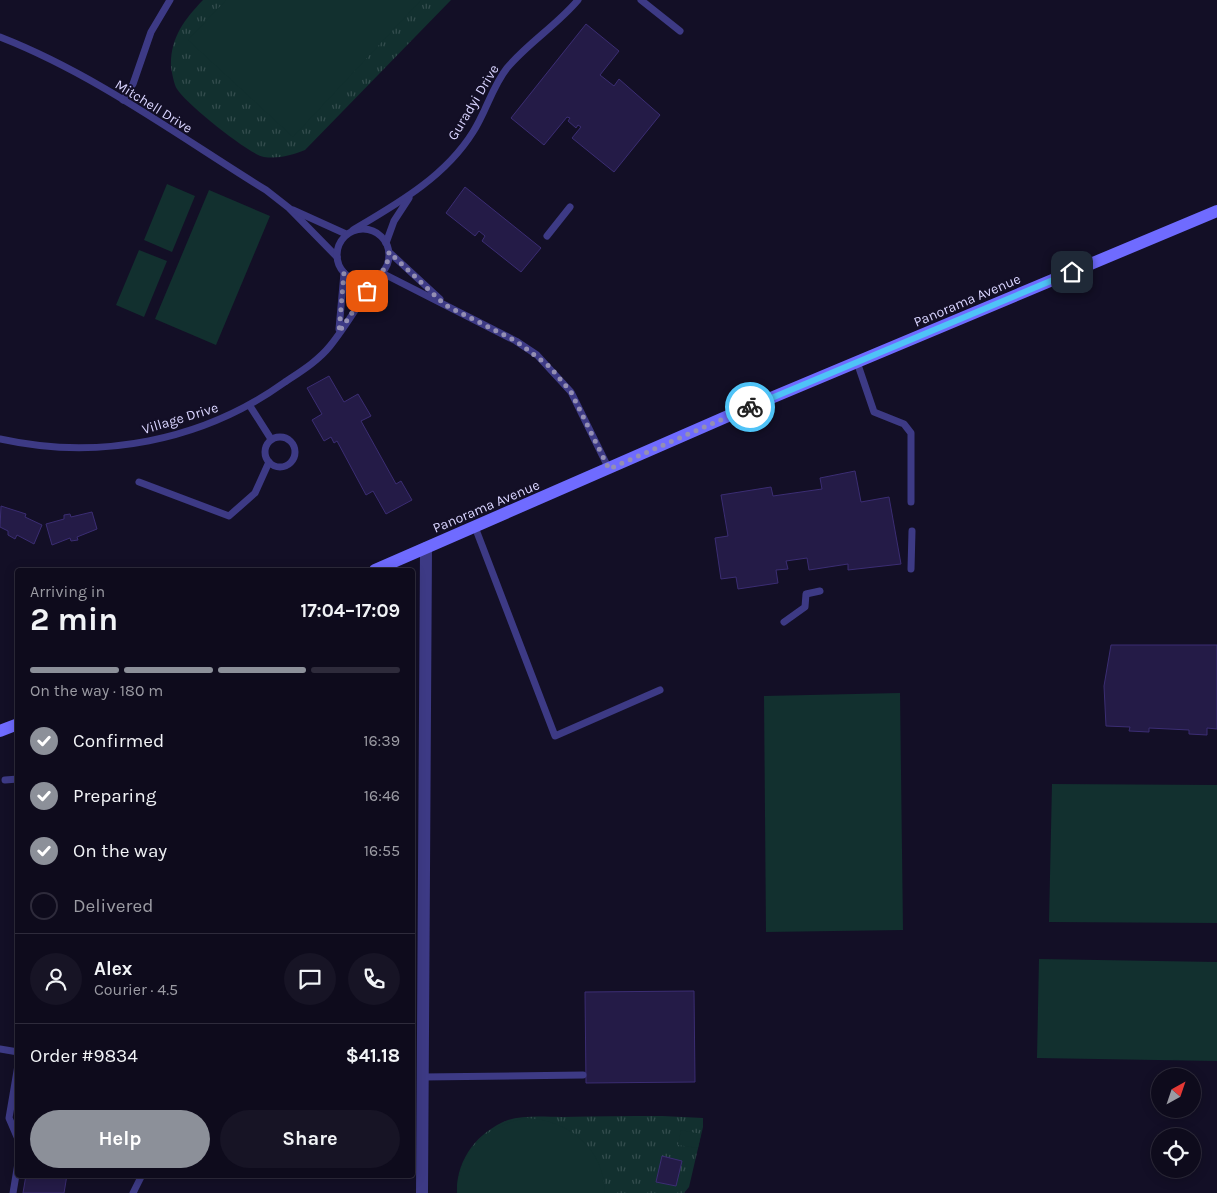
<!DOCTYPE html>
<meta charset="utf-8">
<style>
body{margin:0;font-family:Karla,sans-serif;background:#171425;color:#f1f3f6;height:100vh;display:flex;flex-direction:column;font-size:19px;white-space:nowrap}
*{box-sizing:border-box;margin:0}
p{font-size:16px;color:#9b9ba3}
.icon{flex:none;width:28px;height:28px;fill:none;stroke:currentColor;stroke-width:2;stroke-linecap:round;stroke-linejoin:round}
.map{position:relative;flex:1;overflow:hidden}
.side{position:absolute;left:15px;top:568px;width:400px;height:610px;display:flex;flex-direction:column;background:#0e0b1c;border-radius:5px;box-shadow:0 2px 12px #0003,0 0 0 1px #2e2b3b}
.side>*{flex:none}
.needle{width:32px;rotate:40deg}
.controls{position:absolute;left:1151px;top:1068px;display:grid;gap:10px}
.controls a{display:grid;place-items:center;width:50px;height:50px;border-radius:50%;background:#0e0b1c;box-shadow:0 2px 12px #0003,0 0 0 1px #2e2b3b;font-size:25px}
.pin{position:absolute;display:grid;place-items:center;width:42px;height:42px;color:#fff;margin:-21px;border-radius:10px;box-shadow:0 2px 8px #0006}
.courier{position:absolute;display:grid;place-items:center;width:50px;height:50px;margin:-25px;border:4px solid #4fc3f7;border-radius:50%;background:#fff;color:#222;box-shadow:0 1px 6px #0007}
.overview em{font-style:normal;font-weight:700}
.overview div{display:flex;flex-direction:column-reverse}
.overview{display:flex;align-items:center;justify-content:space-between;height:85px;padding:0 15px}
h1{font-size:32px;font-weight:700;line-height:38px}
.bar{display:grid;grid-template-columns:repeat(4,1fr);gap:8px 5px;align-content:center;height:60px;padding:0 15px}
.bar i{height:6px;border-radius:4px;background:#2e2b3b}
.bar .on{background:#8c9099}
.bar p{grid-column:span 4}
.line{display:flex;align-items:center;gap:12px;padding:0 15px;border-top:1px solid #2e2b3b}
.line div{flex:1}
.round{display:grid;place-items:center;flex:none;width:52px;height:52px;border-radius:26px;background:#171425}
ol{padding:0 15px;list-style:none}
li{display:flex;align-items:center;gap:15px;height:55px}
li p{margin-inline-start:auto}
li .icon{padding:5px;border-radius:50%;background:#8c9099;color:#fff;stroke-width:4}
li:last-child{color:#9b9ba3}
li i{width:28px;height:28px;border:2px solid #2e2b3b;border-radius:50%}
.button{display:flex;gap:10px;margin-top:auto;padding:10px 15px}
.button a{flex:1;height:58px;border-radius:30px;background:#8c9099;color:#fff;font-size:20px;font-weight:700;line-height:58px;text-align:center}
.button a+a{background:#171425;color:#f1f3f6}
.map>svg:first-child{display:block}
.grass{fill:url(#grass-tufts)}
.pitch{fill:#12302f}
.building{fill:#241b47;stroke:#3b2d73}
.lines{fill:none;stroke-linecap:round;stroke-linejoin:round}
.lane{stroke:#3d3a85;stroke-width:7}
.street{stroke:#3d3a85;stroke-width:12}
.secondary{stroke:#6f6bff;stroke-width:12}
.done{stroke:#948fb3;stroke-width:5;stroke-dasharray:0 9}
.route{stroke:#4fc3f7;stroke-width:6}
.labels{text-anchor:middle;stroke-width:4;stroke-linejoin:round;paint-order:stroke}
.street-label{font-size:14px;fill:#d9d4ff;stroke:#130f26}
</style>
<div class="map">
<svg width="1217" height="1193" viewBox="0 0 1217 1193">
<defs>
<pattern id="grass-tufts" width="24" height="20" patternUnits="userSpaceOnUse" patternTransform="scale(1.25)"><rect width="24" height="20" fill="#12302f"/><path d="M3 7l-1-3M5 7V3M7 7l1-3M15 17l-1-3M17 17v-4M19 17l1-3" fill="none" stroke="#344d4e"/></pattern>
</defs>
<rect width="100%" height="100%" fill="#130f26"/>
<g class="grass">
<path d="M 203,0 L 451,0 L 305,150 C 292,155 279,159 264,157 C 250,155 185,103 177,89 C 174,85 172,73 171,67 C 170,38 184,20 203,0 Z"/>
<path d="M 662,1116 L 703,1118 L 703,1127 L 689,1187 L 684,1193 L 457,1193 C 456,1160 477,1132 508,1120 C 524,1115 545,1117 562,1117 C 595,1116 628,1116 662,1116 Z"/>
</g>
<g class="pitch">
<path d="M 226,0 L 421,0 L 293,137 L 188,40 Z"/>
<path d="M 167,184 L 195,196 L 172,252 L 144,240 Z"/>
<path d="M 209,190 L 270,216 L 216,345 L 155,319 Z"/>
<path d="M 139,250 L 167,261 L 144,317 L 116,305 Z"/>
<path d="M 900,693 L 903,930 L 766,932 L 764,696 Z"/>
<path d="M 1052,784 L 1217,785 L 1217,923 L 1049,922 Z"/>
<path d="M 1039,959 L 1217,962 L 1217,1061 L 1037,1058 Z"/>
<path d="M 527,1118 C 569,1120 604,1149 605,1193 L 457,1193 C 457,1151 488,1124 527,1118 Z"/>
<path d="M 681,1130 L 701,1134 L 698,1148 L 678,1145 Z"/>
</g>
<g class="building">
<path d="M 586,24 L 619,51 L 600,75 L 614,86 L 619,79 L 660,115 L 614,172 L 572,138 L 581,127 L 578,125 L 576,128 L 568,121 L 570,118 L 567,117 L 544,145 L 511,118 Z"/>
<path d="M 465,187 L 541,248 L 521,272 L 482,241 L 485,236 L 479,231 L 475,236 L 446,213 Z"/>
<path d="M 329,376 L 344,402 L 358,394 L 371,416 L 361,421 L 396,484 L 401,481 L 412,500 L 386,514 L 373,491 L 366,495 L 337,441 L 334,443 L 331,437 L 324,441 L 312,420 L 322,414 L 307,388 Z"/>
<path d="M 855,471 L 861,502 L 889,497 L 901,564 L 848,570 L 848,564 L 809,570 L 807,558 L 786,561 L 788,569 L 776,570 L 778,583 L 738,589 L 736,577 L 721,579 L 715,538 L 728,536 L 721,495 L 771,487 L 773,496 L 822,489 L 820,478 Z"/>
<path d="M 1,506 L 26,514 L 25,517 L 42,525 L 34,544 L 17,535 L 15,539 L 8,535 L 8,531 L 0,527 Z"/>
<path d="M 92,512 L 97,529 L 77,537 L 78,540 L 71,541 L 70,538 L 52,545 L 46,524 L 64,519 L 64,515 L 70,514 L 71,517 Z"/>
<path d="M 1111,645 L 1217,645 L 1217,729 L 1207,728 L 1207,735 L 1189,734 L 1189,730 L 1149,728 L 1149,732 L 1129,731 L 1130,727 L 1106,726 L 1104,686 Z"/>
<path d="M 694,991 L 695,1082 L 586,1083 L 585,992 Z"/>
<path d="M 662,1156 L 682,1161 L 676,1186 L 656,1182 Z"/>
<path d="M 26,1175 L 67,1175 L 64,1193 L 23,1193 Z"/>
</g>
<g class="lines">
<g class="lane">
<path d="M 641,0 L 680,31"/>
<path d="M 0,37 C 95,74 180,137 266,190 L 289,208 L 337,257"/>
<path d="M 123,100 L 133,84 L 151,32 L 170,0"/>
<path d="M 293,210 L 346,234"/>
<circle cx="363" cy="255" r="26"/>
<path d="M 353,230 C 397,204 445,177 473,132 C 486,112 492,87 507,68 C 528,43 557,25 578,0"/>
<path d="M 547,236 L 570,207"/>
<path d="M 386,243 L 394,221 L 409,198"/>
<path d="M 389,252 L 440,299"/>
<path d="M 382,273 L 516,341 L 537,355 L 571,392 L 609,469"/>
<path d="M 339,329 L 344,273"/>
<path d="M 857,362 L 874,412 L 904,424 L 911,433 L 911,502"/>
<path d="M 250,406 L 271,439"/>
<circle cx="280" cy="452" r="15"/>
<path d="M 0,439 C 99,461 203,441 285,382 C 300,372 318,361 330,346 C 347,325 361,300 377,277"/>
<path d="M 139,482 L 229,516 L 255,493 L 269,462"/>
<path d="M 475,527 L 555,736 L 660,690"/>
<path d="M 911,569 L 912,531"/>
<path d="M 784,622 L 805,607 L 806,594 L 820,591"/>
<path d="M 5,780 L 18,779"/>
<path d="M 0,1049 L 18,1052"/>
<path d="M 18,1065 L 9,1118 L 18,1139"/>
<path d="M 422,1077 L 583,1075"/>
<path d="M 13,1193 L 18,1163"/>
<path d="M 133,1193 L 142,1175"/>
</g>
<path class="street" d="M 422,1193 L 426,548"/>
<g class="secondary">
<path d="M 375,570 L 728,416 L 1217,211"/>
<path d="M 0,731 L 18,724"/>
</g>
</g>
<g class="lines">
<path class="done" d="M 367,291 L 339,332 L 344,273 C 364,288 388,278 389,252 L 445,305 L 516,341 L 550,367 L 571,392 L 609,469 L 750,407"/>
<path class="route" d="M 750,407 L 1072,272"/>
</g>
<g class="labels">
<g class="street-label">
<text transform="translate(473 102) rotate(-59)" y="5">Guradyi Drive</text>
<text transform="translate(154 106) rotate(32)" y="5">Mitchell Drive</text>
<text transform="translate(967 300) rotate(-23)" y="5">Panorama Avenue</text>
<text transform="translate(180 418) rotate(-17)" y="5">Village Drive</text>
<text transform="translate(486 506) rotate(-23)" y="5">Panorama Avenue</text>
</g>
</g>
</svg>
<div class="controls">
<a><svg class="needle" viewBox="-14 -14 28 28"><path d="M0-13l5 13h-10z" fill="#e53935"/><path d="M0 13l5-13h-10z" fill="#9b9ba3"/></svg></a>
<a><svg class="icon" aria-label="locate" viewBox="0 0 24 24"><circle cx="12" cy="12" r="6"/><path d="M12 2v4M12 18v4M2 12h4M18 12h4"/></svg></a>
</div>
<div class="pin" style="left:367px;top:291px;background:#ea580c"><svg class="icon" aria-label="bag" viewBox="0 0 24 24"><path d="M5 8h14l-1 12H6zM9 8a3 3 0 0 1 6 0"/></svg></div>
<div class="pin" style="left:1072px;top:272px;background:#1f2937"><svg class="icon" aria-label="home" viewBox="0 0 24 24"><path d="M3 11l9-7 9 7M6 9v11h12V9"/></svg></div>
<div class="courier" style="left:750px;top:407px"><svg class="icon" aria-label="bike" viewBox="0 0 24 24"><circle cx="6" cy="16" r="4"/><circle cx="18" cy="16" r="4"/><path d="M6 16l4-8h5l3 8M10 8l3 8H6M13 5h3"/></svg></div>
<section class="side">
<div class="overview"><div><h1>2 min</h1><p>Arriving in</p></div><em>17:04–17:09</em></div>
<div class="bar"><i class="on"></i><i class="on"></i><i class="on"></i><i></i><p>On the way · 180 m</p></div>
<ol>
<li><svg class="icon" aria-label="check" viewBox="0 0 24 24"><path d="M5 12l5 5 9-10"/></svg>Confirmed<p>16:39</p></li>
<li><svg class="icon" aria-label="check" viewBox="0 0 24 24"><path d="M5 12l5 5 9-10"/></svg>Preparing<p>16:46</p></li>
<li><svg class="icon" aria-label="check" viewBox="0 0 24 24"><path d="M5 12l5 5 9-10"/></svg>On the way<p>16:55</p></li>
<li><i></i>Delivered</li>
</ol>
<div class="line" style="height:90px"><a class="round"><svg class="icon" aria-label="person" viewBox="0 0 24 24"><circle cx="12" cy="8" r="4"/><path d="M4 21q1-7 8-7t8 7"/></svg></a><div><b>Alex</b><p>Courier · 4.5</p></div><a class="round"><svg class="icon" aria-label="chat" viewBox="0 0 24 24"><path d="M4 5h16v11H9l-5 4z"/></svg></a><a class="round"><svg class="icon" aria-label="phone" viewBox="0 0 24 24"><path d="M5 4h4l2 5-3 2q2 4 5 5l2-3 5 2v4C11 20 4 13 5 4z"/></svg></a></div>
<div class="line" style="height:65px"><div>Order #9834</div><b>$41.18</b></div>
<div class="button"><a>Help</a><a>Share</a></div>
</section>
</div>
